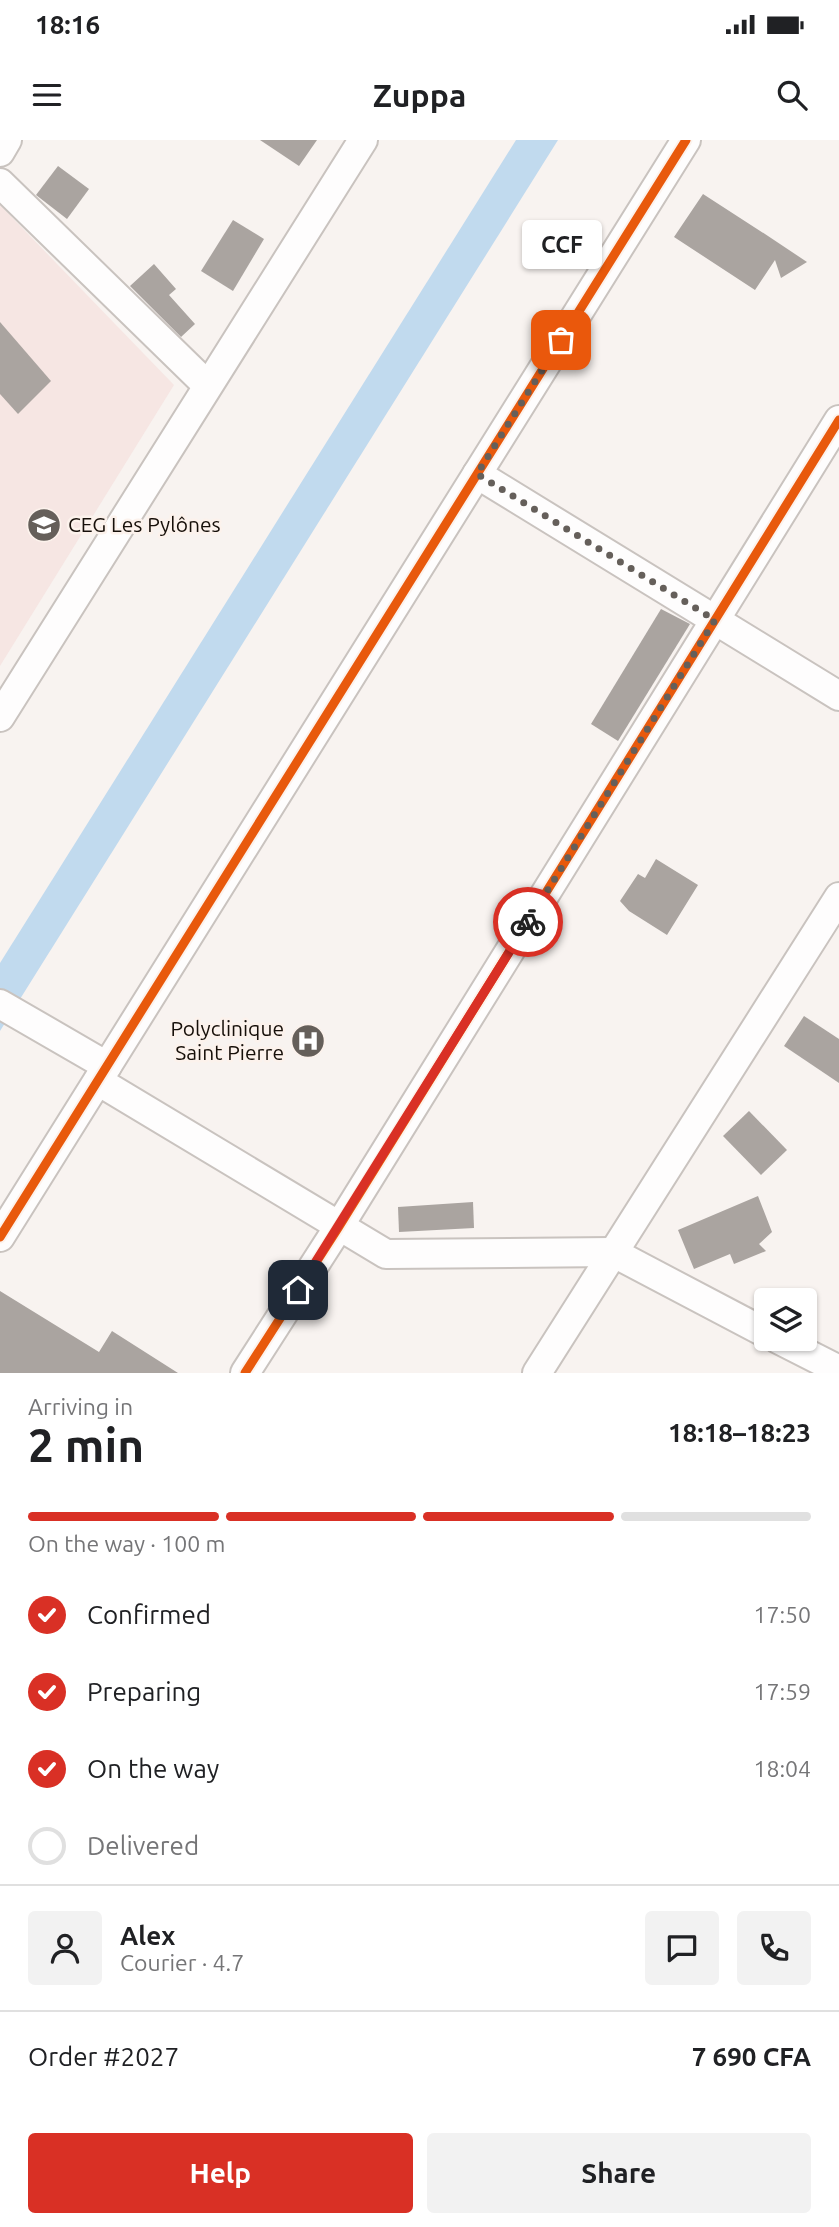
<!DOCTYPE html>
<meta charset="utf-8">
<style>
body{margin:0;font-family:Ubuntu,sans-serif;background:#f2f2f2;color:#202124;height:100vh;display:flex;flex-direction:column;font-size:26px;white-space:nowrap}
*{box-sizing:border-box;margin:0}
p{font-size:23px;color:#757577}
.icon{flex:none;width:38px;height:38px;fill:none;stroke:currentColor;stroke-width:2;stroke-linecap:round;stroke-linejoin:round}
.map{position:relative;height:1233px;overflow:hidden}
.drawer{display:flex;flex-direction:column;background:#fff;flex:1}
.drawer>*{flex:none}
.tools{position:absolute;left:754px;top:1148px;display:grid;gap:14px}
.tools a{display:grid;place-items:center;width:63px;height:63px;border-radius:7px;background:#fff;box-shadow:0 2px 5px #0004;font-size:35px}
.pin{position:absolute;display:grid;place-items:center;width:60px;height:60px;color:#fff;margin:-30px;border-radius:14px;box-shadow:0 4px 10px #0006}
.courier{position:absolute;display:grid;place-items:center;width:70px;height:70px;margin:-35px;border:5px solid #d93025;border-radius:50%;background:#fff;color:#222;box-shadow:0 2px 9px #0007}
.bubble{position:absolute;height:49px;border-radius:7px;background:#fff;box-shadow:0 2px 5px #0004;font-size:23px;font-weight:700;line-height:49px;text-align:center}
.headline em{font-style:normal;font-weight:700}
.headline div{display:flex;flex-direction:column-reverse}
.headline{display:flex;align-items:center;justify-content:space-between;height:119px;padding:0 28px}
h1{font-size:46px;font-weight:700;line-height:52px}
.bar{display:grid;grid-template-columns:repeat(4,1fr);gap:10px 7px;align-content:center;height:84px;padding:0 28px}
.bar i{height:9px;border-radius:5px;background:#e0e0e0}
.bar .on{background:#d93025}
.bar p{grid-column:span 4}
.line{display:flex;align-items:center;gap:18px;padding:0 28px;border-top:2px solid #e0e0e0}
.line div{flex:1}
.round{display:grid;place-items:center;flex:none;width:74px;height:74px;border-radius:7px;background:#f2f2f2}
ol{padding:0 28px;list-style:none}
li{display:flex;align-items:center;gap:21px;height:77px}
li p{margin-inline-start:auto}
li .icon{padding:7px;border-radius:50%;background:#d93025;color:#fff;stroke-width:4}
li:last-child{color:#757577}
li i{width:38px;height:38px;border:4px solid #e0e0e0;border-radius:50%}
.primary-button{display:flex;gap:14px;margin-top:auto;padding:14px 28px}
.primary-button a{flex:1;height:80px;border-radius:7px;background:#d93025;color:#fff;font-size:28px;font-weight:700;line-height:80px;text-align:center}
.primary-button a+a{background:#f2f2f2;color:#202124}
.status{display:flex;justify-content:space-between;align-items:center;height:49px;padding:0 35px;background:#fff;direction:ltr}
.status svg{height:19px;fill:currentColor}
header{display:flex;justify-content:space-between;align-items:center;height:91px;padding:0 28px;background:#fff;font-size:32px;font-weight:700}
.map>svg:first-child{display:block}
.education{fill:#f6e6e3}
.water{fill:#c1daee}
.building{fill:#aaa4a0}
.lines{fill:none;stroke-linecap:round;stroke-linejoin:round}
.minor-casing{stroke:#c9c3bf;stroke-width:32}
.minor{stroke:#fefdfd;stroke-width:28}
.cycleway-casing{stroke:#fcf2ec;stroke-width:13}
.cycleway{stroke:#e8590c;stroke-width:9}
.done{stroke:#655f5a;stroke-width:7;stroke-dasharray:0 12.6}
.route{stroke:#d93025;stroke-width:9}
.labels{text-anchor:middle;stroke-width:5;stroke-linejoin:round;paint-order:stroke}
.poi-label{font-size:21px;fill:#160f09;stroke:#fcf2ec;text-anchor:start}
</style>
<div class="status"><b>18:16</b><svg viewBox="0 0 49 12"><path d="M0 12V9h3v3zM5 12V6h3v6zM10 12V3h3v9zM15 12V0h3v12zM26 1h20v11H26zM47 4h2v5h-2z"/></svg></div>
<header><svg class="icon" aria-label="menu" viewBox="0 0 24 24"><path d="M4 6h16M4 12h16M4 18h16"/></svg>Zuppa<svg class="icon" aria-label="search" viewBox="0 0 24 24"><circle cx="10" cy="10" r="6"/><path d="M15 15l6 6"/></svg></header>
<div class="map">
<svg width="839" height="1233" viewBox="0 0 839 1233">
<rect width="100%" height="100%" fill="#f8f3f0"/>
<path class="education" d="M 0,65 L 174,245 L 0,526 Z"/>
<path class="water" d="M 516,0 L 558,0 L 0,891 L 0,823 Z"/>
<g class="building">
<path d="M 260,0 L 317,0 L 299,26 Z"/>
<path d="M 58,26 L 89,49 L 67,79 L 36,55 Z"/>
<path d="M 703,54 L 768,96 L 807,122 L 781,138 L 775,120 L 755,150 L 674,97 Z"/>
<path d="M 233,80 L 264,99 L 233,151 L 201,131 Z"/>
<path d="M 154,124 L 176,149 L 169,155 L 195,184 L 181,197 L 130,146 Z"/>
<path d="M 0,182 L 51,241 L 18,274 L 0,254 Z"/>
<path d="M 661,469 L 690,484 L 618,601 L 591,584 Z"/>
<path d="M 656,719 L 698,745 L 667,795 L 629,771 L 620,761 L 638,734 L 645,738 Z"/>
<path d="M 804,876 L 839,899 L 839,943 L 784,906 Z"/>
<path d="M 749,971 L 787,1010 L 761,1035 L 723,996 Z"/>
<path d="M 758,1056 L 772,1092 L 759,1104 L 766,1111 L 734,1124 L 730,1114 L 694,1129 L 678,1090 Z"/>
<path d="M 473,1062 L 474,1088 L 399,1092 L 398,1067 Z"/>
<path d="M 0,1151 L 99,1212 L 112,1191 L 178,1233 L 0,1233 Z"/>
</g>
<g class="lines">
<g class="minor-casing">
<g id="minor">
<path d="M 0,12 L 7,0"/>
<path d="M 0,43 L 207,245"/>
<path d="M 477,334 L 839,556"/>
<path d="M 0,577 L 363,0"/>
<path d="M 0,864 L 107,926"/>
<path d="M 98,941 L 386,1114 L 612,1112 L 766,1193"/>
<path d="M 0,1097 L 686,0"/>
<path d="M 778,1199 L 839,1230"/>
<path d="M 245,1233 L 338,1088 L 839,280"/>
<path d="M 537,1233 L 839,757"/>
</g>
</g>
<use href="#minor" class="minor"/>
<g class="cycleway-casing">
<g id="cycleway">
<path d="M 0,1097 L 686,0"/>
<path d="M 245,1233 L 338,1088 L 839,280"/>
</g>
</g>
<use href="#cycleway" class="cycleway"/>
</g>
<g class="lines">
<path class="done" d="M 528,782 L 715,480 L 477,334 L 561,200"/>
<path class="route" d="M 298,1150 L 528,782"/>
</g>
<defs>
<g id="university-disc" transform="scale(1.75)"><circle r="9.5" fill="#655f5a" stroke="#fcf2ec"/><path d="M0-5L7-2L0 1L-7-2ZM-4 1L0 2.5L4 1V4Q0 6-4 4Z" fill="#fff"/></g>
<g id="hospital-disc" transform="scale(1.75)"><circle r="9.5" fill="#655f5a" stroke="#fcf2ec"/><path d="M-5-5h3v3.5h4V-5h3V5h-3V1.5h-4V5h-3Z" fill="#fff"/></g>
</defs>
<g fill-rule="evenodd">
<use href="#university-disc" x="44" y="385"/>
<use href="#hospital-disc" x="308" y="901"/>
</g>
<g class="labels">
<g class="poi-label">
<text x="68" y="392">CEG Les Pylônes</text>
<text x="284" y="896" text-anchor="end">Polyclinique<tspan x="284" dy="24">Saint Pierre</tspan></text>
</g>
</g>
</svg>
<div class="tools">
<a><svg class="icon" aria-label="layers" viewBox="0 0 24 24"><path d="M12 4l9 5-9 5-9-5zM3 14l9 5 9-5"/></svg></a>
</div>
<div class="pin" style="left:561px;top:200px;background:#ea580c"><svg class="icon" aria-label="bag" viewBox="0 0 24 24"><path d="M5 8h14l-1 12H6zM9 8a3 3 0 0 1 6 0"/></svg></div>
<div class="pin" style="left:298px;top:1150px;background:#1f2937"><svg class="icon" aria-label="home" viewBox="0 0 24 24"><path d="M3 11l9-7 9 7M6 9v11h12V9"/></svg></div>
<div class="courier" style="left:528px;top:782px"><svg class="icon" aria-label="bike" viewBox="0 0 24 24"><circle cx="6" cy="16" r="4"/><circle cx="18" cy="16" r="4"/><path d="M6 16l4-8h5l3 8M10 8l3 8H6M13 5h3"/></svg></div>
<div class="bubble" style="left:522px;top:80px;width:80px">CCF</div>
</div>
<section class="drawer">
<div class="headline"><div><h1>2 min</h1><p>Arriving in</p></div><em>18:18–18:23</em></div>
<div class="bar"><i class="on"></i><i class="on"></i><i class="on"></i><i></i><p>On the way · 100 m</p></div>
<ol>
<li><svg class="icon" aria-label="check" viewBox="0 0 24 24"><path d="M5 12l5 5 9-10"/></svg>Confirmed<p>17:50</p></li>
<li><svg class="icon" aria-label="check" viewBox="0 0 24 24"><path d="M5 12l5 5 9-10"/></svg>Preparing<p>17:59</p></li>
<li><svg class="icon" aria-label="check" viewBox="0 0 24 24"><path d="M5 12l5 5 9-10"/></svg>On the way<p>18:04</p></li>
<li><i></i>Delivered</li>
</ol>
<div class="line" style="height:126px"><a class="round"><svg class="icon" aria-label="person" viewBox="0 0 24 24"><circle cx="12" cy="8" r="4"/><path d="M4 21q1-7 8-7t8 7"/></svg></a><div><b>Alex</b><p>Courier · 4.7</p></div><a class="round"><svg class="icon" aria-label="chat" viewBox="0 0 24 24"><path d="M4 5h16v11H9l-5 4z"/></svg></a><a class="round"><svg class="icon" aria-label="phone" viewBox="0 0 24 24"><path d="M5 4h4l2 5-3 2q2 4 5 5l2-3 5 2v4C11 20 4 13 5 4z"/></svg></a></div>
<div class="line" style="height:91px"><div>Order #2027</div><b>7 690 CFA</b></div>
<div class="primary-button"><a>Help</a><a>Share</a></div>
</section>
